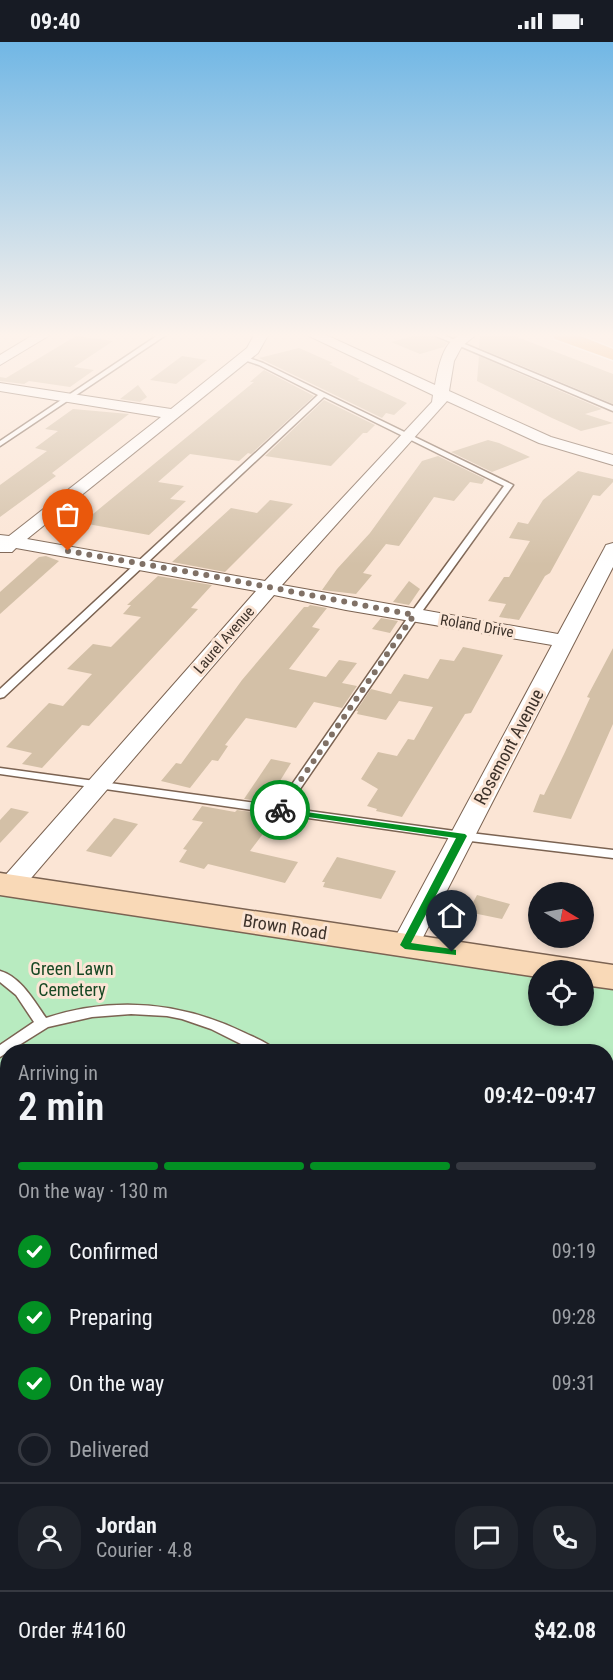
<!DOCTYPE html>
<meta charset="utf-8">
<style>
body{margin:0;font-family:"Roboto Condensed",sans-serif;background:#20242c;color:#f1f3f6;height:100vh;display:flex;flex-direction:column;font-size:22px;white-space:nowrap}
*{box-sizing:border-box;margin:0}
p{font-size:20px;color:#9ea1a6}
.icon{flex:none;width:33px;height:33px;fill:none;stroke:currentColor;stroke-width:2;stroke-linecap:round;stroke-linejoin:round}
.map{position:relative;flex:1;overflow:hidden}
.drawer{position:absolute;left:0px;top:1002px;width:614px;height:636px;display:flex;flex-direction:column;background:#171b24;border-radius:24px 24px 0 0;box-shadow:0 3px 9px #0003}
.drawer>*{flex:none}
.needle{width:39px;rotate:100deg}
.tools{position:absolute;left:528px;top:840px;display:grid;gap:12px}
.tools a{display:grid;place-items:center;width:66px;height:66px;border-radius:50%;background:#171b24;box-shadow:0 3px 9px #0003;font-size:30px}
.pin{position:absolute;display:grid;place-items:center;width:51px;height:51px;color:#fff;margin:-62px -26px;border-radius:50% 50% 50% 0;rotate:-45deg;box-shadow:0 0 6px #0007}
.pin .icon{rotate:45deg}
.courier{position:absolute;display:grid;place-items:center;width:60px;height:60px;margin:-30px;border:4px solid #039023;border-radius:50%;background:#fff;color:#222;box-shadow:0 2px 8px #0007}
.headline em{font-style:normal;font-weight:600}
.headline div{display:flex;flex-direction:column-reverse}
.headline{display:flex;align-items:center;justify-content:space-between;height:102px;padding:0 18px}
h1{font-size:39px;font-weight:600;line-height:45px}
.bar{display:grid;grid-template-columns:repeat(4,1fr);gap:9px 6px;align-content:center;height:72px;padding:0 18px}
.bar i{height:8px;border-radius:4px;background:#363941}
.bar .active{background:#039023}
.bar p{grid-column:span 4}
.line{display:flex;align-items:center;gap:15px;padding:0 18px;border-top:2px solid #363941}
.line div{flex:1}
.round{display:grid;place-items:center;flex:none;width:63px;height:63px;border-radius:24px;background:#20242c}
ol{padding:0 18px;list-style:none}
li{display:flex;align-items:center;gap:18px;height:66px}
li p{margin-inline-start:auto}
li .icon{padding:6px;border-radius:50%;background:#039023;color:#fff;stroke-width:4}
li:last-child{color:#9ea1a6}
li i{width:33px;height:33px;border:3px solid #363941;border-radius:50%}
.status{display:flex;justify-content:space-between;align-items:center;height:42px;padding:0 30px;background:#171b24;direction:ltr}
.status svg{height:16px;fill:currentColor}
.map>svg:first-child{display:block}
.green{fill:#b8ebc0;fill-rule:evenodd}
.building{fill:#d3c0a7}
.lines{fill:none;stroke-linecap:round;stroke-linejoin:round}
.lane-casing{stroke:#7b6352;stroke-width:3}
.street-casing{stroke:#7b6352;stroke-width:2}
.secondary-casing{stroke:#7b6352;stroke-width:3}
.primary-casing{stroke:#fff;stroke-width:3}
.lane{fill:#fff;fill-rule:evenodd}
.street{fill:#fff;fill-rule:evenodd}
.secondary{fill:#f9d9b7;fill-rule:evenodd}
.primary{fill:#f3b370;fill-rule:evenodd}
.route{fill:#039023}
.done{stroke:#807166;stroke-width:6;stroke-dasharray:0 10.8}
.labels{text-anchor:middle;stroke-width:6;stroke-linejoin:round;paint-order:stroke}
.far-street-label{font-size:15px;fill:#3e332b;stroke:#fbe5d5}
.street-label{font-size:18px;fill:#3e332b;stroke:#fbe5d5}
.park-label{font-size:18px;fill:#184824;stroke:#fbe5d5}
</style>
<div class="status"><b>09:40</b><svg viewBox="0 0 49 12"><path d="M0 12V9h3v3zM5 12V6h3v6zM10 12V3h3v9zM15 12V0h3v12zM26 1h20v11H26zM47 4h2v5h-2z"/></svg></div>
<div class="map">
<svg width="613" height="1638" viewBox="0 0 613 1638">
<rect width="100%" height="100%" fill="#fbe5d5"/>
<path class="green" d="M 0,850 L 538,933 L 538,974 L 584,974 L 584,940 L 613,945 L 613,1638 L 0,1638 ZM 8,1010 L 606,1010 L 606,1630 L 8,1630 Z"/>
<g class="building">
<path d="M 418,293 L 432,293 L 447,301 L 444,305 L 420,312 L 391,300 Z"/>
<path d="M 480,293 L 512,293 L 613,332 L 613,362 L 479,306 Z"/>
<path d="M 76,294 L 113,299 L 74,325 L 94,328 L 70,345 L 29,339 L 24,342 L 0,339 L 0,335 L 6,336 Z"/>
<path d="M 299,306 L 333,321 L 329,322 L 360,337 L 357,338 L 407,361 L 394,373 L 386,371 L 382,376 L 259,316 Z"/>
<path d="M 182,314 L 207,318 L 176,342 L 150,338 Z"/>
<path d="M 479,314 L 602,367 L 585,372 L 613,381 L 581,389 L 552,376 L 477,339 Z"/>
<path d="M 264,328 L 314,354 L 251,412 L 248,411 L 239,419 L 190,412 L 158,440 L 184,444 L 170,457 L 186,459 L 149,493 L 82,481 L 254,340 L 250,340 Z"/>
<path d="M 138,343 L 147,355 L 140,360 L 120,357 Z"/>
<path d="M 324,358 L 375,383 L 367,391 L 363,391 L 331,424 L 265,414 Z"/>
<path d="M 73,367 L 129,372 L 52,431 L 56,434 L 0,475 L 0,443 L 47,409 L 35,406 L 58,389 L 45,387 Z"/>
<path d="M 488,398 L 499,401 L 530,415 L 492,430 L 451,410 Z"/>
<path d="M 438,414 L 485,437 L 482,442 L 470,440 L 454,459 L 434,455 L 399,504 L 386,502 L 363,531 L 372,533 L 356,552 L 322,548 L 337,527 L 370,491 L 422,419 Z"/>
<path d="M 578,429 L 613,437 L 613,440 L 600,454 L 593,453 L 550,531 L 545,534 L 519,578 L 499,575 L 506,562 L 488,559 L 504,535 L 509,535 L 530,499 L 509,496 L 518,480 L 528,482 L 543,458 Z"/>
<path d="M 270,458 L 293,462 L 225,530 L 172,520 L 231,466 L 257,471 Z"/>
<path d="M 46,514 L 59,519 L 0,572 L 0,550 L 39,515 Z"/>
<path d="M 158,534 L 212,543 L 191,566 L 198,567 L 89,684 L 82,683 L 42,726 L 22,722 L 32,711 L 6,705 L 49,661 L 63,664 L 92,632 L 67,627 L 93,602 L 111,605 L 141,575 L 123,572 L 131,563 L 127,563 Z"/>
<path d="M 409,539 L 420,547 L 409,563 L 393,560 Z"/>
<path d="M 310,563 L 327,566 L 312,585 L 320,587 L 289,627 L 326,635 L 339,618 L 357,621 L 342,641 L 357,644 L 342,666 L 314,660 L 296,686 L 246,676 L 225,703 L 228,704 L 218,719 L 212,718 L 190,746 L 161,739 L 176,721 L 181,722 L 242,638 L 304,565 L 308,565 Z"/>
<path d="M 381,576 L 398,579 L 390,591 L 372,587 Z"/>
<path d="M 463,605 L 503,613 L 471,671 L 465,672 L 402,775 L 376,769 L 377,767 L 367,764 L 378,747 L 361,737 L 378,710 L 397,714 L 408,697 L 414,698 L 433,665 L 399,659 L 386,678 L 357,672 L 358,669 L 356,669 L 371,647 L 391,652 L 404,632 L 428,637 L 440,617 L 454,619 Z"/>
<path d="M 613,606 L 613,682 L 571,777 L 533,770 L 540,752 L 544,753 L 565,710 L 590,656 L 587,655 Z"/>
<path d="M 271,717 L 291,721 L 267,760 L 244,757 Z"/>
<path d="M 202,764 L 235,770 L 237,768 L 260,771 L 259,773 L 274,777 L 250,809 L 298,820 L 285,841 L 208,822 L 204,827 L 179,820 L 187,808 L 183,807 L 203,780 L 192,778 Z"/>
<path d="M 11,766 L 29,770 L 0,801 L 0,778 Z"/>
<path d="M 114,776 L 138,782 L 111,815 L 86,809 Z"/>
<path d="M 337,815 L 396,829 L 381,857 L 323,845 L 325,840 L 322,840 Z"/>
<path d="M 477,853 L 510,862 L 502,877 L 468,870 Z"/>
</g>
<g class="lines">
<g class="lane-casing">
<g id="lane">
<path d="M 158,293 L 166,293 L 0,404 L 0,399 Z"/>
<path d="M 434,293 L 443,293 L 613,364 L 613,369 Z"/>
<path d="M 243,314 L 263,321 L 513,443 L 418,575 L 287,766 L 462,790 L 613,808 L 613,816 L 462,798 L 0,732 L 0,726 L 277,764 L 411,571 L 504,444 L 324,355 L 4,655 L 0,656 L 0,647 L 318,353 L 259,323 L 241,317 L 240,316 Z"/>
<path d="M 0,929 C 21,935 34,959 46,976 C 114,954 181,960 245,991 C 255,996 270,1001 277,1010 L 257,1010 L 211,987 L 182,977 L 167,974 L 131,972 L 92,975 L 48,985 L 0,1015 L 0,1003 L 34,980 L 16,953 L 0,940 Z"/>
<path d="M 606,1026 L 613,1027 L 613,1037 L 606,1036 Z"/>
<path d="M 606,1149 L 613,1151 L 613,1163 L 606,1161 Z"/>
<path d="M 0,1256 L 8,1258 L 8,1272 L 0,1270 Z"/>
<rect x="606" y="1496" width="7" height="20"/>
<rect x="0" y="1598" width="8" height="20"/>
<path d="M 83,1630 L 104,1630 L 101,1638 L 81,1638 Z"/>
<path d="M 373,1630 L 397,1630 L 394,1638 L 370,1638 Z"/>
</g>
</g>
<g class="street-casing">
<g id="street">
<path d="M 33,293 L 50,293 L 0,323 L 0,313 Z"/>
<path d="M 254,293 L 268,293 L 258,311 L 27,497 L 265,539 L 432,360 L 433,353 L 307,293 L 326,293 L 435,343 C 438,327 443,298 461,293 C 465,292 471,293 476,293 L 462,304 L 454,319 L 449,349 L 551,395 L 613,413 L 613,423 L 539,401 L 447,359 L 282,543 L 558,592 L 604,507 L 606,503 L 613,501 L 613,525 L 419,903 L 415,909 L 405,912 L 395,909 L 391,903 L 552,603 L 346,568 L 274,553 L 20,849 L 11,851 L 0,846 L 2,837 L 256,549 L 16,506 L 12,510 L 0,510 L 0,493 L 9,494 L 161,375 L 0,349 L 0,341 L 171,367 L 247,306 Z"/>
</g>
</g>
<g class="secondary-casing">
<path id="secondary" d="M 0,831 L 613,923 L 613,947 L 584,943 L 584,928 L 538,928 L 538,935 L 0,853 Z"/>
</g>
<g class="primary-casing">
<path id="primary" d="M 552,293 L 578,293 L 613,307 L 613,318 L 555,297 Z"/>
</g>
<use href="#lane" class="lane"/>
<use href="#street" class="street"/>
<use href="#secondary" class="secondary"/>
<use href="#primary" class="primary"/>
</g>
<linearGradient id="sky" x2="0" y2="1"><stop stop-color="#71b7e5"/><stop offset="0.56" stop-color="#fdf3ec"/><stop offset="1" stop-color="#fdf3ec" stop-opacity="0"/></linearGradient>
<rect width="613" height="523" fill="url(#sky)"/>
<path class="route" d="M 277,766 L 465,792 L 467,794 L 411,901 L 452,907 L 456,908 L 456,913 L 405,907 L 400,903 L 456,796 L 280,771 L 276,768 Z"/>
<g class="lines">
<path class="done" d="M 68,509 L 206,533 L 414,573 L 280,768"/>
</g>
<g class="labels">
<g class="far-street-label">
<text transform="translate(477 584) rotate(10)" y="5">Roland Drive</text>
<text transform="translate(224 598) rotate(-49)" y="5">Laurel Avenue</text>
</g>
<g class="street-label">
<text transform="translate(509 705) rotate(-62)" y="6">Rosemont Avenue</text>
<text transform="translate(285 885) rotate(9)" y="6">Brown Road</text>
</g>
<g class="park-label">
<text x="72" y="933">Green Lawn<tspan x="72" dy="21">Cemetery</tspan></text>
</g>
</g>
</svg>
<div class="tools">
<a><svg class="needle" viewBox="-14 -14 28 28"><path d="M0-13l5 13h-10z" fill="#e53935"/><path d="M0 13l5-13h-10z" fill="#9ea1a6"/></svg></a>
<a><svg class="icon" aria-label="locate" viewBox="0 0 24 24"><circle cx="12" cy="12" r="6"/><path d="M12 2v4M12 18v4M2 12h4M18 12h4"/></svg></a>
</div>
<div class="pin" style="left:68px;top:509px;background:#ea580c"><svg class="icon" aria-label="bag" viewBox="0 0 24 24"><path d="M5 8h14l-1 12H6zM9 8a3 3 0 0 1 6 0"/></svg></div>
<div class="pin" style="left:452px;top:910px;background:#1f2937"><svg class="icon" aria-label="home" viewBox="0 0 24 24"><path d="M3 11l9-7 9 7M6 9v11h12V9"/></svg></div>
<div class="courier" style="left:280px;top:768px"><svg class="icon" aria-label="bike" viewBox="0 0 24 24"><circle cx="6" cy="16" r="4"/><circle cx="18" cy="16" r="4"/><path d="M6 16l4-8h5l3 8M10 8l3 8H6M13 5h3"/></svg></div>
<section class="drawer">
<div class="headline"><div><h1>2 min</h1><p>Arriving in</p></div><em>09:42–09:47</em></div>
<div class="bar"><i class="active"></i><i class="active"></i><i class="active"></i><i></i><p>On the way · 130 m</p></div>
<ol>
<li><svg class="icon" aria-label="check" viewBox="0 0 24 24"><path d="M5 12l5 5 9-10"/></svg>Confirmed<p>09:19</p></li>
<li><svg class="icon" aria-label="check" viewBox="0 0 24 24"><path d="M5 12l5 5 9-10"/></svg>Preparing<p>09:28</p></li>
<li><svg class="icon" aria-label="check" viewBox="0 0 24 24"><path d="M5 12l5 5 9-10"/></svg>On the way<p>09:31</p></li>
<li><i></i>Delivered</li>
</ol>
<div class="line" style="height:108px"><a class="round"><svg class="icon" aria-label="person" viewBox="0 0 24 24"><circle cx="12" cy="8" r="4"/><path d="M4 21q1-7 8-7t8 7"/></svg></a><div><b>Jordan</b><p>Courier · 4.8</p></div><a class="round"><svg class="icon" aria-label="chat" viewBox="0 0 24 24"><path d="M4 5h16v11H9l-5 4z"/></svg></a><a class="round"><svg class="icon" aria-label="phone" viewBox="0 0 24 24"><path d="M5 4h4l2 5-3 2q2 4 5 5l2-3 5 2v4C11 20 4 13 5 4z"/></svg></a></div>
<div class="line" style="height:78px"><div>Order #4160</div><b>$42.08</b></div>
</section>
</div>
